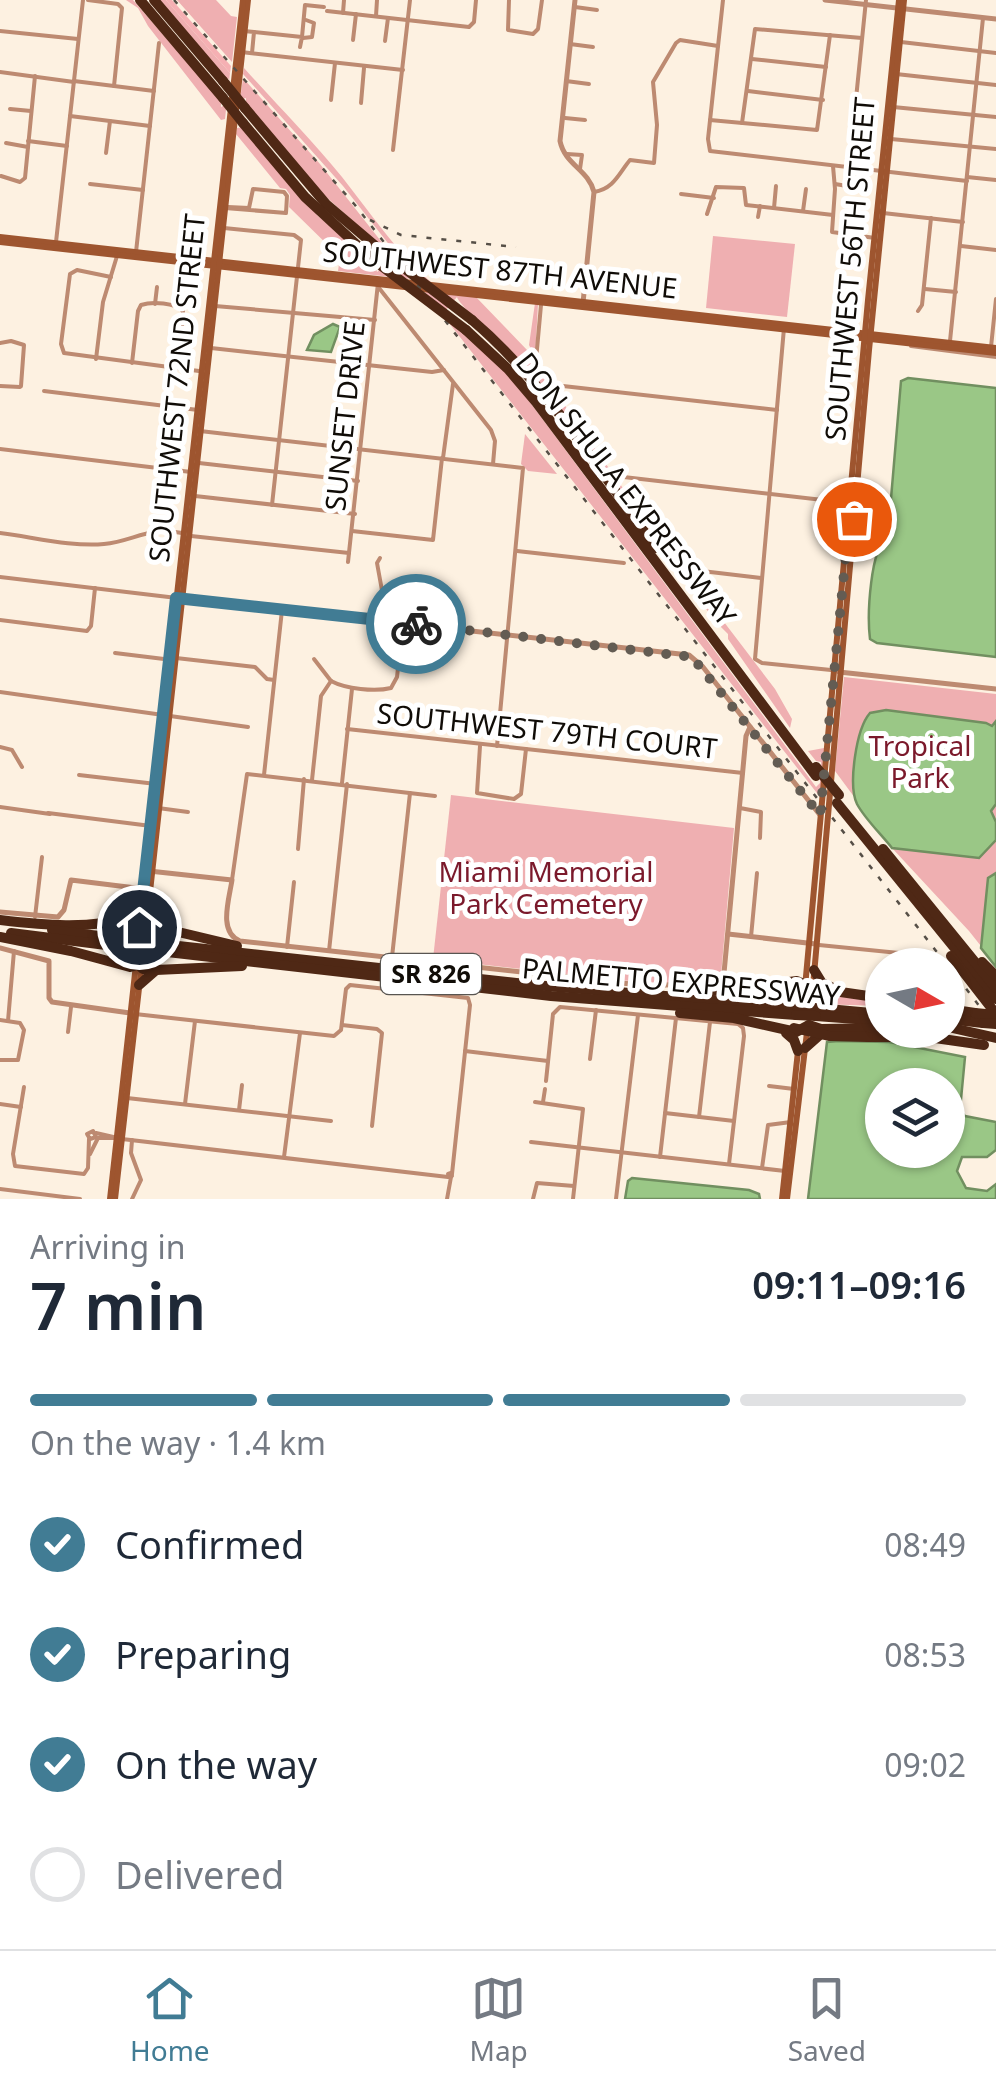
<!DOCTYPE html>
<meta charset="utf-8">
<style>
body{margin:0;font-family:"Noto Sans",sans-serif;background:#f6f6f7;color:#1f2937;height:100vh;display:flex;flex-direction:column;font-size:38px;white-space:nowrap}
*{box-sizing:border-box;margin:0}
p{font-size:32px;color:#747a83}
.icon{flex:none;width:55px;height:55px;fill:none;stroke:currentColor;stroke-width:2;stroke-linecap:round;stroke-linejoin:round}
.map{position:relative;height:1199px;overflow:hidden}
.side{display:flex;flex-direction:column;background:#fff;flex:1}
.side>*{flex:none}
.needle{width:65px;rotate:99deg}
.controls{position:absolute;left:865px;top:948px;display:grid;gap:20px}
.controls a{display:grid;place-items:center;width:100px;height:100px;border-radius:50%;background:#fff;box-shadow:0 2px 8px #0004;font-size:50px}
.pin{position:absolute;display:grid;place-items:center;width:85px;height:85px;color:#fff;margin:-42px;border:5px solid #fff;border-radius:50%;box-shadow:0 2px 10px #0007}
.courier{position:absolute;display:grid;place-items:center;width:100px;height:100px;margin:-50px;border:8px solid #417c94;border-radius:50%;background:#fff;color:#222;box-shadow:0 2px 12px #0007}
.overview em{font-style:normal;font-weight:600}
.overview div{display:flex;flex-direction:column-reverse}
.overview{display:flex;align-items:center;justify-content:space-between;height:170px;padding:0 30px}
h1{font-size:65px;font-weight:600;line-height:75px}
.bar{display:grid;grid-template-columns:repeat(4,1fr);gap:15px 10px;align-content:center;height:120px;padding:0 30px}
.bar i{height:12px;border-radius:8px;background:#e0e1e3}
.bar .current{background:#417c94}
.bar p{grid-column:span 4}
ol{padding:0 30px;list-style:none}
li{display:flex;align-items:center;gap:30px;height:110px}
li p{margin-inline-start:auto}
li .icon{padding:10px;border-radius:50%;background:#417c94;color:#fff;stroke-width:4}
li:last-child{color:#747a83}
li i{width:55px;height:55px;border:5px solid #e0e1e3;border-radius:50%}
.menu{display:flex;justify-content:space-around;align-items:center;height:140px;border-top:2px solid #e0e1e3;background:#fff;font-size:28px;color:#747a83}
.menu a{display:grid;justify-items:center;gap:5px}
.menu .current{color:#417c94}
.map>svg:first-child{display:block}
.green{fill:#efafb1}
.forest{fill:#f5b0b3}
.water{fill:#9ac786;stroke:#718f60;stroke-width:2.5;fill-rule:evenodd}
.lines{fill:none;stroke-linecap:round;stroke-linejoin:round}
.minor{stroke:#bd8a71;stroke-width:4}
.tertiary{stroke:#bd8a71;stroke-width:5}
.secondary{stroke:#9e552f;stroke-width:6}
.motorway{stroke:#4f2815;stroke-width:10}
.rail{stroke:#564f47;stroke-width:2.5;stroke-dasharray:5 10;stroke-linecap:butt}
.motorway-bridge{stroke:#4f2815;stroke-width:10}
.done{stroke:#635c53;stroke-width:10;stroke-dasharray:0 18}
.route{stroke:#417c94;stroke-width:12}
.labels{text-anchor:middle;stroke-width:10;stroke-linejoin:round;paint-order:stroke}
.shield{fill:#fff;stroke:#585551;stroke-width:2.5}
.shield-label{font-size:25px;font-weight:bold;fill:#100c07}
.street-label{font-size:28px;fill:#100c07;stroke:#fff}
.park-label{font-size:28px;fill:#7b192b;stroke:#fff}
</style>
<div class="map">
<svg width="996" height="1199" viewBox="0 0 996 1199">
<rect width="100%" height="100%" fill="#fdf1e1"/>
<g class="green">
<path d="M 126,0 L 133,0 L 221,101 L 221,107 L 227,104 L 229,79 L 224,77 L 160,0 L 166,0 L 230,73 L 225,119 L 221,120 L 148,26 L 138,8 Z"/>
<path d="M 177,0 L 216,0 L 231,16 L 237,17 L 232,62 Z"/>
<path d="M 244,68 C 278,106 310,138 342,177 C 372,215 395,250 431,282 L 417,280 L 343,186 L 243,74 Z"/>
<path d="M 243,78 L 320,164 L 384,245 L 382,247 L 324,195 L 246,105 L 246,98 L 240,100 Z"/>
<path d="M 243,127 L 318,216 L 375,264 L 377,272 L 386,263 L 388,249 L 409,279 L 338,271 L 340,257 L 289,207 L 290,195 L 286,189 L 280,188 L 236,134 L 237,128 Z"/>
<path d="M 713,236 L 795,244 L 787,317 L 706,308 Z"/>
<path d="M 424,291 L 475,296 L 528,351 L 531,349 L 529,345 L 535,303 L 538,304 L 535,359 L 552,387 L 634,504 L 775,689 L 792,719 L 790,728 L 728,639 L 728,634 L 715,621 C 654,538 597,451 532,373 C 518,357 460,308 457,297 L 446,310 L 512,378 L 816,787 L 820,783 L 821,762 L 816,761 L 808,751 L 824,748 L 820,797 Z"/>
<path d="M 525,434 L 557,474 L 528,471 L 521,464 Z"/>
<path d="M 844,677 L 996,694 L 996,965 L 969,931 L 892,848 L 835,771 Z"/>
<path d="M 451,795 L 734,828 L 721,975 L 718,978 L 665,985 L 433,959 Z"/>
<path d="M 797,983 L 803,986 L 800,1003 L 674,993 Z"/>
<path d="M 817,990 L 882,1000 L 882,1006 L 816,1004 Z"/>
</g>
<path class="forest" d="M 166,0 L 172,0 L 231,66 L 230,73 Z"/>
<g class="water">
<path d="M 333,324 L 340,327 L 331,352 L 307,350 L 314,335 Z"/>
<path d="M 908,378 L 996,388 L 996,657 L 877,643 L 870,639 C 867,615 870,549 888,534 L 901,381 Z"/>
<path d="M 886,710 L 986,723 L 992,726 L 996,721 L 996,804 L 991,811 L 996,822 L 996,840 L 979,858 L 892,848 C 881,834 865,819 857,804 C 848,785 856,729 870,713 Z"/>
<path d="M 996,873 L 996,967 L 981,948 L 988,878 Z"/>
<path d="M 839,1041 L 889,1042 L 965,1057 L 960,1110 L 965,1116 L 996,1122 L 996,1150 L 987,1157 L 962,1157 L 957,1171 L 966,1188 L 987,1191 L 996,1184 L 996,1199 L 808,1199 L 827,1042 ZM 882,1085 L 948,1085 L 948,1150 L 882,1150 Z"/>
<path d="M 632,1178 L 749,1190 L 759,1194 L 760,1199 L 625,1199 L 628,1181 Z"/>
</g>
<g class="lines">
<g class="minor">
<path d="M 88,0 L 118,4 L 122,8 L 114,86"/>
<path d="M 509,0 L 508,30 L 533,34 L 538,29 L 542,0"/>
<path d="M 723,0 L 708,139 L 710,151 L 967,181"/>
<path d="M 575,7 L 597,10"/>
<path d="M 327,11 L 469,27 L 474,22 L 476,0"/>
<path d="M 343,13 L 344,0"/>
<path d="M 376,16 L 377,0"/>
<path d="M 0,31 L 78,39"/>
<path d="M 244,31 L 254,32 L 252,53"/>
<path d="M 254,32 L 302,37 L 300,47"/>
<path d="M 302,37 L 305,5 L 324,7"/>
<path d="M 303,38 L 312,37 L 314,23 L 306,20"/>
<path d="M 353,40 L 356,14"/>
<path d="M 385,41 L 388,18"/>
<path d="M 901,42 L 996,53"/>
<path d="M 570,44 L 593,47"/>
<path d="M 241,52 L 403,70"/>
<path d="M 752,59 L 826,67"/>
<path d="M 0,72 L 74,82"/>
<path d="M 896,74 L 996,85"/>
<path d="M 74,81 L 154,91"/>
<path d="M 566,81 L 589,84"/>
<path d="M 748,91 L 823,100"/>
<path d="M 331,100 L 335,63"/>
<path d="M 361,103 L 364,68"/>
<path d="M 893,107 L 996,117"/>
<path d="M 10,109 L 31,111"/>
<path d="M 70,116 L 150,126"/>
<path d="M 565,118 L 585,120"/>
<path d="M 710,120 L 817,130 L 830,35"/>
<path d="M 742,123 L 755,29 L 862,38"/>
<path d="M 891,139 L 996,149"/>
<path d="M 28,141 L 67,146"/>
<path d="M 6,143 L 28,147"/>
<path d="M 393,150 L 410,0"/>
<path d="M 106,153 L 110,121"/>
<path d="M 567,154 L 582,155 L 580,169"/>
<path d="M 833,166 L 835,189 L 832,232 L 875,238"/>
<path d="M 849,168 L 866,0"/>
<path d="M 1,176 L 20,182 L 25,178 L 35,76"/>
<path d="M 967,177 L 996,180"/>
<path d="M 90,184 L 143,190"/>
<path d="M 835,184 L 853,187"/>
<path d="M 594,192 C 614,189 619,173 630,160 L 654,163 L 657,125 L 653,82 L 676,43 L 680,40 L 718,46"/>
<path d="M 681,194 L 714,198"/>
<path d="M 225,208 L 286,213 L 287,196 L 284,192 L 253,189 L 249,208 L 228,207"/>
<path d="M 774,208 L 776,186"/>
<path d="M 803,211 L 806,189"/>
<path d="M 883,213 L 963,222"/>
<path d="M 707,214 L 716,187 L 744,188 L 746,205 L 833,215"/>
<path d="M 758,217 L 760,206"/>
<path d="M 224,228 L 294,235 L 301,240 L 272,505"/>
<path d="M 56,242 L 83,0"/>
<path d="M 961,246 L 996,250"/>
<path d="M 136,252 L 159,43"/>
<path d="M 111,277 L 77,270 L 70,274 L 61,344 L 64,353 L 199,371"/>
<path d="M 379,288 L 491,430 L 495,441 L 493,464"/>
<path d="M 925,289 L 956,292"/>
<path d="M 155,304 L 157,287"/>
<path d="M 541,305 L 536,360 L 554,385 L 777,410"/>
<path d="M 215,306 L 375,320"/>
<path d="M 918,311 L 922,305 L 931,218"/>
<path d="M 784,328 L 755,659 L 762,663 L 831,670"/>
<path d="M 950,341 L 983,18"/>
<path d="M 0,343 L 11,341 L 24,345 L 21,386"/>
<path d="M 911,346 L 996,357"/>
<path d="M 991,347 L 996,299"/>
<path d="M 211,348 L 432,372 L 444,370"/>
<path d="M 96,359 L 103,302 L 117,256"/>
<path d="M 132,363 L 138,311 L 141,305 C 153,301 175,303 183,311 L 179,367"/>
<path d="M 0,386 L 20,387"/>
<path d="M 44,391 L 198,410"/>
<path d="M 200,431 L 523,468 L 497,746"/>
<path d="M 0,449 L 191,472"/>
<path d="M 443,458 L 453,384"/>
<path d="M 199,463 L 358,481"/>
<path d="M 615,476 L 849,503"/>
<path d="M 195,496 L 355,514"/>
<path d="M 352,531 L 433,540 L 442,458"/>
<path d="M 0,533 C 33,537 71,547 104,544 C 134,541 149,526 182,533"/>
<path d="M 191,536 L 349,553"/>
<path d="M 517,551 L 624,563"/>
<path d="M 348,562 L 378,283"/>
<path d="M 685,569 L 761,578"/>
<path d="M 0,577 L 177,598"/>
<path d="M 0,620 L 87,631 L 91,626 L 95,588"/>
<path d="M 379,620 L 383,596 L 377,563 L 380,558"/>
<path d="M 115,653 L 164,659"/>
<path d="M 176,658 L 255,667 L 267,679 L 274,680"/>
<path d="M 314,659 L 331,681"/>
<path d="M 331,681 C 346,689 375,692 391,688 L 397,677 L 403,623"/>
<path d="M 0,692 L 248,727"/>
<path d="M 347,729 L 743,773"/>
<path d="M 480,746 L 477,793 L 514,799 L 521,794 L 526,749"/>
<path d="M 0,747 L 12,750 L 22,767"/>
<path d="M 79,775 L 156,784"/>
<path d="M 264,775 L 282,610"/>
<path d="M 312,780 L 321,696 L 331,681"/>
<path d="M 342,783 L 352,689"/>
<path d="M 0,807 L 50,814"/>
<path d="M 158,808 L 188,812"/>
<path d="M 740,808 L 761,812 L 760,838"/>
<path d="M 48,813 L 151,826"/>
<path d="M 298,849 L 304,779"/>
<path d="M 232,880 L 247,774 L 435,796"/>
<path d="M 35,917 L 42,857"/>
<path d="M 751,937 L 757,873"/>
<path d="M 819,945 L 919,955"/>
<path d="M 287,947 L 294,882"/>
<path d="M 329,951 L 347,784"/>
<path d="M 920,952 L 925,952 L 924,958 L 919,956 Z"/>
<path d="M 392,957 L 410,793"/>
<path d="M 135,1014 L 334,1036 L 341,1030 L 346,989 L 350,985 L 468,998 L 470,1005 L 452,1174"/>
<path d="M 0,1020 L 20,1023 L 24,1030 L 18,1060 L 0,1060"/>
<path d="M 8,1021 L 14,951"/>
<path d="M 342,1025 L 377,1029 L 382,1033 L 372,1126"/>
<path d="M 68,1032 L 71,1007"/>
<path d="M 465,1051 L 548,1061"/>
<path d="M 590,1059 L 596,1010"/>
<path d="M 546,1081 L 553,1014 L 560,1007 L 738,1024 L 743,1028 L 744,1036 L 729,1164"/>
<path d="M 769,1086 L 794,1089"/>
<path d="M 24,1087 L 13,1154 L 15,1166 L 84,1174 L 88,1168 L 89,1139"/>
<path d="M 127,1098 L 331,1121"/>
<path d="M 535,1102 L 583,1109 L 573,1199"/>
<path d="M 543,1102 L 545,1089"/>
<path d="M 0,1104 L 21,1107"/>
<path d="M 185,1104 L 195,1021"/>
<path d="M 239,1110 L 242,1085"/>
<path d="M 665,1113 L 734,1121"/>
<path d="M 699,1117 L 710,1022"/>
<path d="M 93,1131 L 96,1137 L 90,1139 L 87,1134 Z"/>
<path d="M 96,1133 L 122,1139 L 448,1177"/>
<path d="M 97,1138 L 117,1138"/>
<path d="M 132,1140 L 131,1153 L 141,1180 L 132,1199"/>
<path d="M 531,1142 L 785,1171"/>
<path d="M 90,1154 L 98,1138"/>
<path d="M 284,1157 L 300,1033"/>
<path d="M 660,1157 L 676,1018"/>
<path d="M 762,1168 L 768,1125 L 791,1122"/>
<path d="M 451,1173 L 452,1176 L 449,1177 L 448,1174 Z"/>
<path d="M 0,1189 L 80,1199"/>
<path d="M 447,1199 L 451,1177"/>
<path d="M 533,1199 L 537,1183 L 574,1186"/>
<path d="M 616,1199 L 638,1015"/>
</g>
<g class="tertiary">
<path d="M 575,0 L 560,141 C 565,165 588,169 594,192 L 583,303"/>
<path d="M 825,0 L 996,19"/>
<path d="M 181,599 L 689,655 L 703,667 L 820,815"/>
<path d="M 839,672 L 996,689"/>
<path d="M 149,871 L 232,880 C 229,900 218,932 240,941 L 649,986 L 717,982 L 724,973 L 746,736 L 750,727"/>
<path d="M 0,912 L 58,917 L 64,910 L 71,880 L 144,889"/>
<path d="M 728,934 L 816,944"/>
<path d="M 0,948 L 49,961 L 49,998 L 52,1002 L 130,1013"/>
</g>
<g class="secondary">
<path d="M 0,237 L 996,348"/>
<path d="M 0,242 L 996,353"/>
<path d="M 148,910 L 248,0"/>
<path d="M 803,1009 L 868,300 L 899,0"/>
<path d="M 811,1009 L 869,350 L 904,0"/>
<path d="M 110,1199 L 243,0"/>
<path d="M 115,1199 L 146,927"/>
<path d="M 782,1199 L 798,1051"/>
<path d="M 787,1199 L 807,1032"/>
</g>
<g class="motorway">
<path d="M 140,0 L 223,98"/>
<path d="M 154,0 L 223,81"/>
<path d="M 245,108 L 326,204 L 379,249"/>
<path d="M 243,123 L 305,197 L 371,258"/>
<path d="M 472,320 C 546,383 599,470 656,548"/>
<path d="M 466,330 L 508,369 L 536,402 L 816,776"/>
<path d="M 837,803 L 996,999"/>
<path d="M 883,849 L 996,988"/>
<path d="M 148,909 L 153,920 L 163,926"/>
<path d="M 0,920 C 42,925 90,930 131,917 L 143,901"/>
<path d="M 139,927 L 149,925 L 237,946"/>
<path d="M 52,930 L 130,940"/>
<path d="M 11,933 L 130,948"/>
<path d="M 0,937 L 71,951 L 130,967 L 140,964"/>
<path d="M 151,943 L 534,985 L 797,1007"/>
<path d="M 150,950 L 551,996 L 796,1015"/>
<path d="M 951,956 L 996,1014"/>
<path d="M 135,962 L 143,969 L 156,970 L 242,966"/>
<path d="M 982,962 L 996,976"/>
<path d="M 814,970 L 822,983 L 831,987"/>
<path d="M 139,985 L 155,971"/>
<path d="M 676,992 L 725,990 L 797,981 L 813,988 L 882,998"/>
<path d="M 817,1008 L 882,1014"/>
<path d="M 948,1009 L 975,1013"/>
<path d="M 680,1013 L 734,1018 L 796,1032 L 809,1025"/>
<path d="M 816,1016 L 882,1021"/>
<path d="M 948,1019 L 983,1023"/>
<path d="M 809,1025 L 821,1029 L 882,1028"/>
<path d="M 948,1027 L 996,1038"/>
<path d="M 786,1033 L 794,1040 L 798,1051"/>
<path d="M 868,1037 L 928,1037 L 984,1045"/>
<path d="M 805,1048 L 823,1032"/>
</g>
<g class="rail">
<path d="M 174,0 L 355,205 L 947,965"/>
<path d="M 370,220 L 401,235 L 516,247"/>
<path d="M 948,965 L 996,1028"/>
</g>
<g class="motorway-bridge">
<path d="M 223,81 L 245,108"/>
<path d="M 223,98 L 243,123"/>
<path d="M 379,249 L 472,320"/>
<path d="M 371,258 L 466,330"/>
<path d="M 816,767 L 839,795"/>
<path d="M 130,940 L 151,943"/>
<path d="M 130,948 L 150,950"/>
<path d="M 797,1007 L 817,1008"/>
<path d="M 975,1013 L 996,1015"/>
<path d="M 796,1015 L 816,1016"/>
<path d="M 983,1023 L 996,1024"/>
<path d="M 794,1028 L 829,1036 L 868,1037"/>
</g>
</g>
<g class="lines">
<path class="done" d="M 416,624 L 692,657 L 820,815 L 851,503 L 856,504 L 854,519"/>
<path class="route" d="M 139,927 L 176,598 L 416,624"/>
</g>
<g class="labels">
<rect class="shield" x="381" y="954" width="100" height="40" rx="8"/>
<g class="shield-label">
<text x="431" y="983">SR 826</text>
</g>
<g class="street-label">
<text transform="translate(850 269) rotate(-85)" y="10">SOUTHWEST 56TH STREET</text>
<text transform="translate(500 270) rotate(6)" y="10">SOUTHWEST 87TH AVENUE</text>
<text transform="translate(177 388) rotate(-84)" y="10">SOUTHWEST 72ND STREET</text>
<text transform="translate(345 416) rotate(-84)" y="10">SUNSET DRIVE</text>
<text transform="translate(626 489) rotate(52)" y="10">DON SHULA EXPRESSWAY</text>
<text transform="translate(547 731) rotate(6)" y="10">SOUTHWEST 79TH COURT</text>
<text transform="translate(681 982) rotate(5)" y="10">PALMETTO EXPRESSWAY</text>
</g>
<g class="park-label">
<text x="920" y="756">Tropical<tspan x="920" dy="32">Park</tspan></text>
<text x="546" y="882">Miami Memorial<tspan x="546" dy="32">Park Cemetery</tspan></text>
</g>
</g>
</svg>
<div class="controls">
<a><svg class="needle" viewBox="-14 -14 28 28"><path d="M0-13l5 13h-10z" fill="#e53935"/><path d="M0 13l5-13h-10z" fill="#747a83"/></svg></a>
<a><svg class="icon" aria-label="layers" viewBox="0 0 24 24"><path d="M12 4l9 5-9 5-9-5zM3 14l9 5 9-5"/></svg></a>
</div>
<div class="pin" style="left:854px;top:519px;background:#ea580c"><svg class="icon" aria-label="bag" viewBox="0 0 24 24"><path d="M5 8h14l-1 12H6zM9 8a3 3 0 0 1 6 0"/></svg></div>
<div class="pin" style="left:139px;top:927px;background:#1f2937"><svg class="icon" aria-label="home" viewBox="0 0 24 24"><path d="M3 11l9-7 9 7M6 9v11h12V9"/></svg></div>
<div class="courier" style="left:416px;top:624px"><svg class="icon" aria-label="bike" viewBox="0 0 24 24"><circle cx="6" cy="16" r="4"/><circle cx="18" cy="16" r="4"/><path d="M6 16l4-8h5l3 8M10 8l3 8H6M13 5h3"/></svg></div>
</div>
<section class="side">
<div class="overview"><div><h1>7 min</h1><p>Arriving in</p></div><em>09:11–09:16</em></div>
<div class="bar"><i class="current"></i><i class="current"></i><i class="current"></i><i></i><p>On the way · 1.4 km</p></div>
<ol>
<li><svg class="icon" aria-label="check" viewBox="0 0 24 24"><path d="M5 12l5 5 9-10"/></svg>Confirmed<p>08:49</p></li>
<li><svg class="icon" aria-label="check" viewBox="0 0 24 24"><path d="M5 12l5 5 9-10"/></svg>Preparing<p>08:53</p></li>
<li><svg class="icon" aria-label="check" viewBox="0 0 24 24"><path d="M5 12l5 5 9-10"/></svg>On the way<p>09:02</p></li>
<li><i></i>Delivered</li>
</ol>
</section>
<nav class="menu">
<a class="current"><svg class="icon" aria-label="home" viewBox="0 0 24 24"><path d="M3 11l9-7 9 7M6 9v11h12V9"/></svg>Home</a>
<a><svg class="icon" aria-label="map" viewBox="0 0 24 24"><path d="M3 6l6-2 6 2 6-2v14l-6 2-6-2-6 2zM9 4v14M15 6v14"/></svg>Map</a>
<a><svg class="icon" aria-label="saved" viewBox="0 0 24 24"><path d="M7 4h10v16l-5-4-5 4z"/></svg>Saved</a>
</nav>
